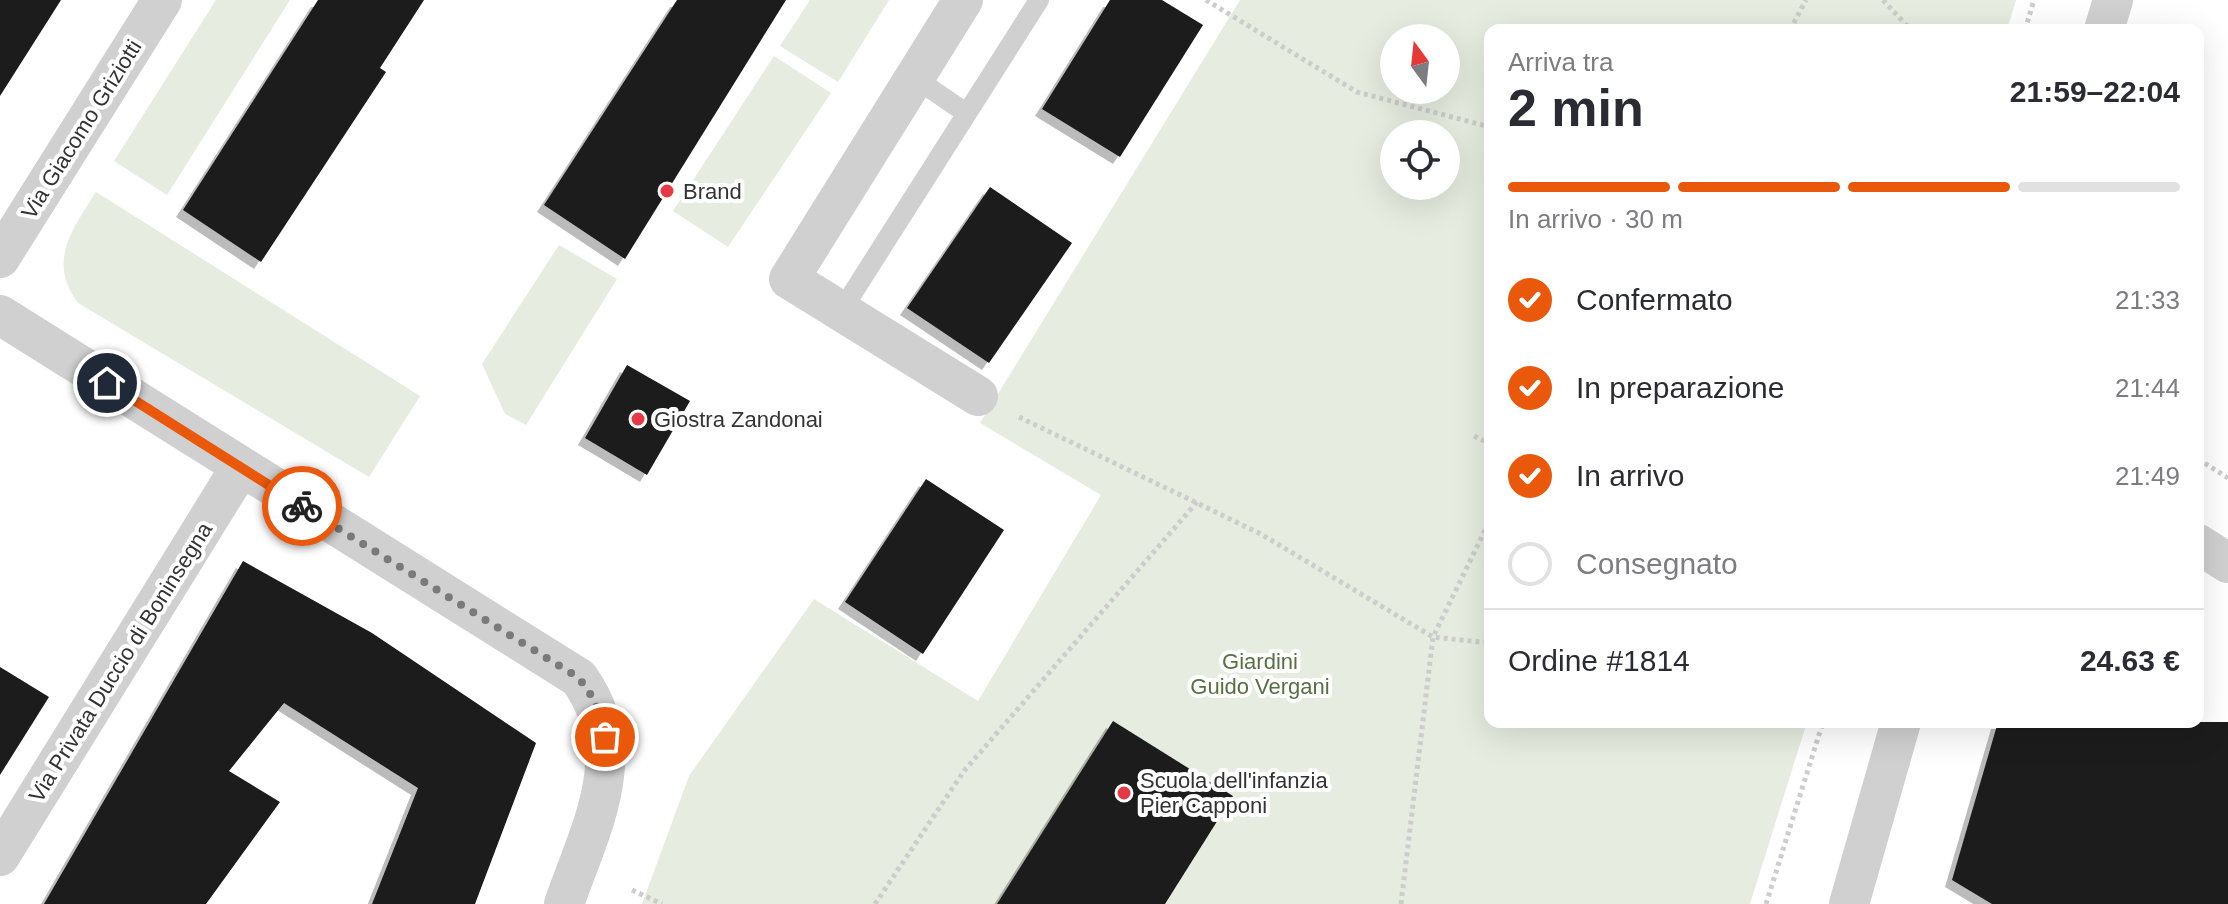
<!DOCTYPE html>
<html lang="it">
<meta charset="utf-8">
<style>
body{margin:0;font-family:Arial,sans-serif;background:#f7f7f7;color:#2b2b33;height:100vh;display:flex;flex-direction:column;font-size:30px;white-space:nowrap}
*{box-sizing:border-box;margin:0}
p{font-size:26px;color:#7c7c81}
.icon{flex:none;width:44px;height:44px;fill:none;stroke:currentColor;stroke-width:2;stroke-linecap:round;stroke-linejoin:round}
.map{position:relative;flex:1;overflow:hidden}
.details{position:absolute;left:1484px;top:24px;width:720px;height:704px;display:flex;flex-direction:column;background:#fff;border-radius:16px;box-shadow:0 8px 32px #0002}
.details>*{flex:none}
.needle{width:52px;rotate:345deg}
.fabs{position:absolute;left:1380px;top:24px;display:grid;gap:16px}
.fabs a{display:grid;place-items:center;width:80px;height:80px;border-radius:50%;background:#fff;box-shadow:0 8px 32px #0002;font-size:40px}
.pin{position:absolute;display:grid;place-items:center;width:68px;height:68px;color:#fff;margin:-34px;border:4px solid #fff;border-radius:50%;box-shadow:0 2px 8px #0007}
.courier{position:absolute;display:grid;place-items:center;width:80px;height:80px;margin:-40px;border:6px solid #ea580c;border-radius:50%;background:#fff;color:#222;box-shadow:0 2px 10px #0007}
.summary em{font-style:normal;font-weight:800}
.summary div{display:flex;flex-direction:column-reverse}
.summary{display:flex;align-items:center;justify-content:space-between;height:136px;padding:0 24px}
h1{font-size:52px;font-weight:800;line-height:60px}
.bar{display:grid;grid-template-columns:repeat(4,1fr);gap:12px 8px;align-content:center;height:96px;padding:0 24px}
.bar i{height:10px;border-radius:6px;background:#e1e1e2}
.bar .on{background:#ea580c}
.bar p{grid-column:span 4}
.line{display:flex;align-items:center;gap:20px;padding:0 24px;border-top:2px solid #e1e1e2}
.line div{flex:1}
ol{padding:0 24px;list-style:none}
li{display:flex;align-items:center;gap:24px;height:88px}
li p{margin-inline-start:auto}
li .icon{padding:8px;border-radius:50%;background:#ea580c;color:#fff;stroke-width:4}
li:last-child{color:#7c7c81}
li i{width:44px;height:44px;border:4px solid #e1e1e2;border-radius:50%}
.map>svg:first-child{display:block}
.green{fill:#e6ecdf;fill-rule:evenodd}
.building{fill:#1a1a1a;filter:url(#shadow)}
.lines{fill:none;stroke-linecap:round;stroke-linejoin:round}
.path{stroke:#cdcdcd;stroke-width:5;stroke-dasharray:4 4;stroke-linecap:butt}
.service{stroke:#d0d0d0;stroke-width:20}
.minor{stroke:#d0d0d0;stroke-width:40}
.done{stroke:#7a7a7a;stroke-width:8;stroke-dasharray:0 14.4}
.route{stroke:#ea580c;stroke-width:10}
.poi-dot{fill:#e63946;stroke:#fff;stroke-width:3}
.labels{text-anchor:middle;stroke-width:8;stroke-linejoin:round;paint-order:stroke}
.street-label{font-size:22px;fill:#333;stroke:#fff}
.poi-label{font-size:22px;fill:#333;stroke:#fff;text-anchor:start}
.park-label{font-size:22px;fill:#56703f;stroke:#fff}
</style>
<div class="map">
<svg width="2228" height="904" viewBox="0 0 2228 904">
<defs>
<filter id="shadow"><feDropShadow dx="-7" dy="7" stdDeviation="0" flood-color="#0004"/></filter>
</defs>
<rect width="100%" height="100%" fill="#fff"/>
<g class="green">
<path d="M 216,0 L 290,0 L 167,195 L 114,161 Z"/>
<path d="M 810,0 L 889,0 L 838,82 L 780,46 Z"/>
<path d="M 1240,0 L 2016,0 L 2007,30 L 1490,30 L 1490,722 L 1807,722 L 1750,904 L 642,904 L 689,776 L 814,599 L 978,701 L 1101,495 L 980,423 ZM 1394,38 L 1446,38 L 1446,90 L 1394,90 ZM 1394,134 L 1446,134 L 1446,186 L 1394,186 Z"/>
<path d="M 774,56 L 831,93 L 728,247 L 673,211 Z"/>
<path d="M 96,192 L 420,396 L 369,477 L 78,303 C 47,261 72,230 96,192 Z"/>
<path d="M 559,245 L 617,279 L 526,425 L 505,414 L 482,364 Z"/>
</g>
<g class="building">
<path d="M 0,0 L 61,0 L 0,96 Z"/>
<path d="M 318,0 L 424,0 L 380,68 L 386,72 L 261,262 L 183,210 Z"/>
<path d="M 677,0 L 786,0 L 625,259 L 544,205 Z"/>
<path d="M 1110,0 L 1162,0 L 1203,25 L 1120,157 L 1042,109 Z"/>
<path d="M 990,187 L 1072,243 L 989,363 L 907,308 Z"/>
<path d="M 627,365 L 690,401 L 647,475 L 585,438 Z"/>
<path d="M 926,479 L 1004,530 L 923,654 L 845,602 Z"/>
<path d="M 243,561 L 372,633 L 536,743 L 475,904 L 372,904 L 418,788 L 284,703 L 229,771 L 280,802 L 206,904 L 44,904 Z"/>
<path d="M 0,667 L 49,697 L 0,775 Z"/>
<path d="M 1113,721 L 1233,796 L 1165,904 L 997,904 Z"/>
<path d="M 1998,722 L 2228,722 L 2228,904 L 1992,904 L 1952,880 Z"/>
</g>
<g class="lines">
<g class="path">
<path d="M 1206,0 L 1357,92 L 1490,127"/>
<path d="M 1883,0 L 1911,30"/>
<path d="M 1790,30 L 1806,0"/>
<path d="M 2025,30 L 2034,0"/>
<path d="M 1019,417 L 1259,533 L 1433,637 L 1490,643"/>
<path d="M 1474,436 L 1490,444"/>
<path d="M 2198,459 L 2228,478"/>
<path d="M 632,890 L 662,904"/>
<path d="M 875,904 L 964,771 L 1197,502"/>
<path d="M 1401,904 L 1433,637 L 1490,520"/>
<path d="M 1766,904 L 1823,722"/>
</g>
<g class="service">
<path d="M 915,78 L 966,113"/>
<path d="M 840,313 L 1039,0"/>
</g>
<g class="minor">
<path d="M 963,0 L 789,279 L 978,396"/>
<path d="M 2104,30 L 2113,0"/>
<path d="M 0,258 L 162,0"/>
<path d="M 0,315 L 579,678 C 633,754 591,826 564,904"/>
<path d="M 2198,544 L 2228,563"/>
<path d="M 0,856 L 240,468"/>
<path d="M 1849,904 L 1901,722"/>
</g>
</g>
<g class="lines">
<path class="done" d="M 302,506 L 579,678 L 595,701 L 605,737"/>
<path class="route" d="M 107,383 L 302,506"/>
</g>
<g class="poi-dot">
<circle cx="667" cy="191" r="8"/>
<circle cx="638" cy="419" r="8"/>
<circle cx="1124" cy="793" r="8"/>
</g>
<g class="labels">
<g class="street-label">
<text transform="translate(81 129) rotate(-58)" y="8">Via Giacomo Griziotti</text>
<text transform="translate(120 662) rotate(-58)" y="8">Via Privata Duccio di Boninsegna</text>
</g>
<g class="poi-label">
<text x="683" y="199">Brand</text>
<text x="654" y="427">Giostra Zandonai</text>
<text x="1140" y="788">Scuola dell'infanzia<tspan x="1140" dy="25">Pier Capponi</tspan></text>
</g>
<g class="park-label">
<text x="1260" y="669">Giardini<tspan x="1260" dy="25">Guido Vergani</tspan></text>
</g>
</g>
</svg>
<div class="fabs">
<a><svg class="needle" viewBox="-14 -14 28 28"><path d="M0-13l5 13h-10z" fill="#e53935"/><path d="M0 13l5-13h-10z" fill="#7c7c81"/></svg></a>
<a><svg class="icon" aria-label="locate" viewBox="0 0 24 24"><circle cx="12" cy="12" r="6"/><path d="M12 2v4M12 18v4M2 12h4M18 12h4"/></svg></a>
</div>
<div class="pin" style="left:605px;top:737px;background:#ea580c"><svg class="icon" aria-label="bag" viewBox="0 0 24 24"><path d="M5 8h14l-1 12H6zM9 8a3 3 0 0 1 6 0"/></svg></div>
<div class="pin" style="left:107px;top:383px;background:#1f2937"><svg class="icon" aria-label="home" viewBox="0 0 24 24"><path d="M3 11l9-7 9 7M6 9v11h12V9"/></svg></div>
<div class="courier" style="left:302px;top:506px"><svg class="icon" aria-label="bike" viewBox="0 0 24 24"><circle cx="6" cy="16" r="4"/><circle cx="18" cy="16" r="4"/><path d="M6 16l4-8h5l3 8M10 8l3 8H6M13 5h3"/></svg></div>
<section class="details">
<div class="summary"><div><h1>2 min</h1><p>Arriva tra</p></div><em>21:59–22:04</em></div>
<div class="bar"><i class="on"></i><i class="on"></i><i class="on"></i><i></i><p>In arrivo · 30 m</p></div>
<ol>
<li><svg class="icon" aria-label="check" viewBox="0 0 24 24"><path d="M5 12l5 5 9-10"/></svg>Confermato<p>21:33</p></li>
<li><svg class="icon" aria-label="check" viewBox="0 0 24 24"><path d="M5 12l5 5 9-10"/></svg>In preparazione<p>21:44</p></li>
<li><svg class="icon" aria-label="check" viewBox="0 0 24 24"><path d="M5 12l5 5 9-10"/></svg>In arrivo<p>21:49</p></li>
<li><i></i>Consegnato</li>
</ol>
<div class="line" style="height:104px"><div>Ordine #1814</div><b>24.63 €</b></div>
</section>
</div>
